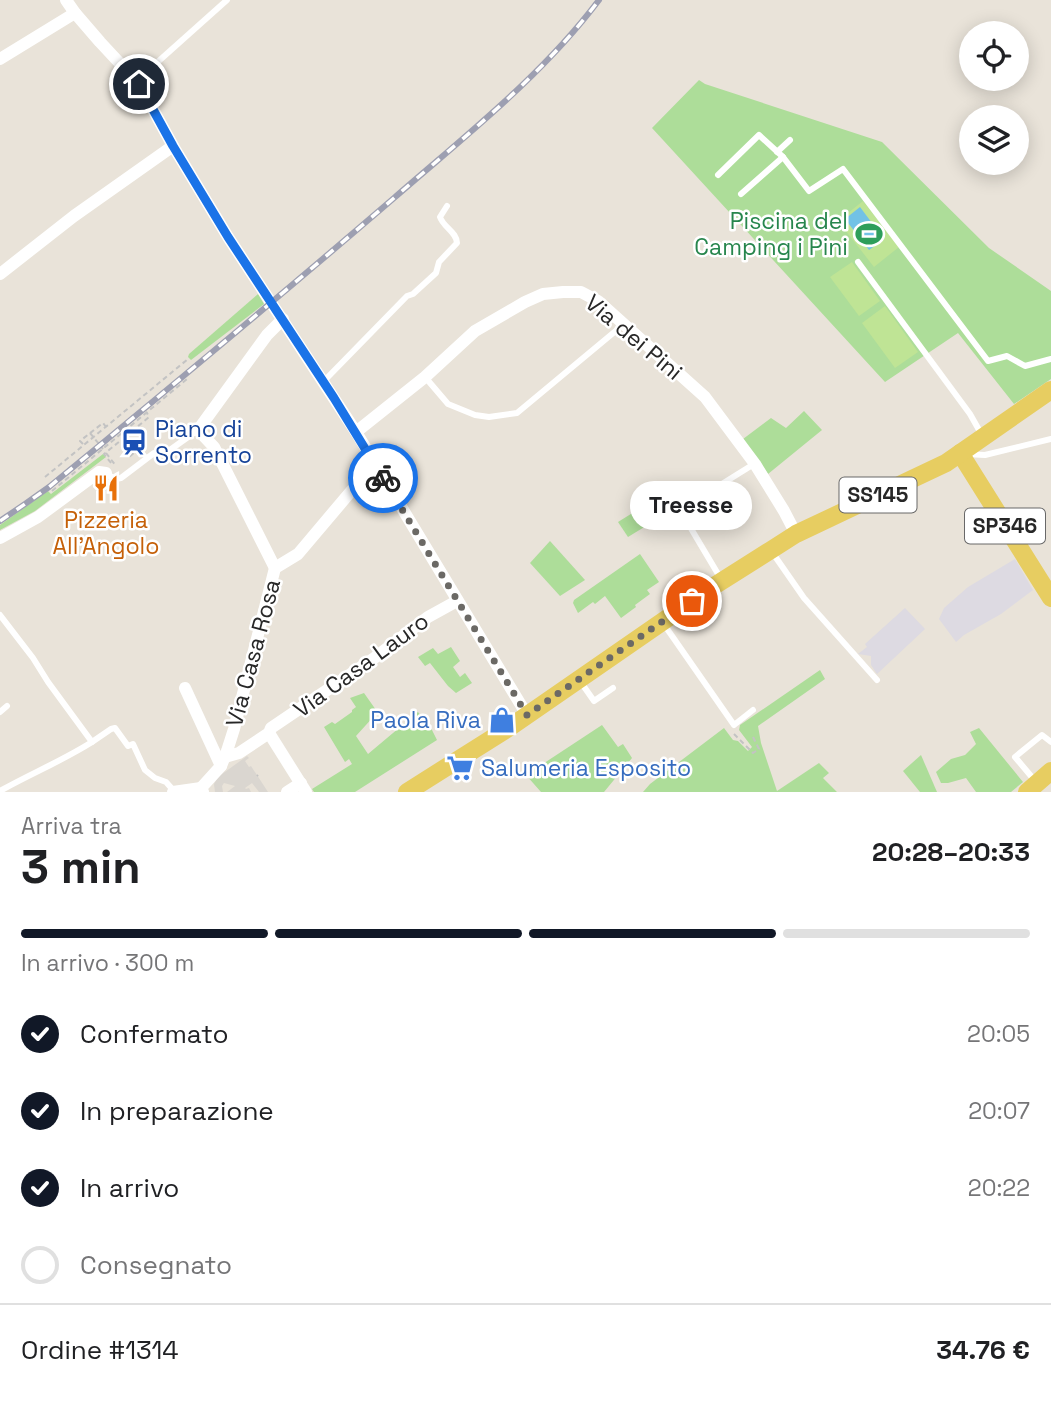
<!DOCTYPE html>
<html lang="it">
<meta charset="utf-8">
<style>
body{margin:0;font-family:"Space Grotesk",sans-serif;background:#f6f6f6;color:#202124;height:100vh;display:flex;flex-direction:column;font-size:26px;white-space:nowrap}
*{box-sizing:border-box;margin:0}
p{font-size:23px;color:#757577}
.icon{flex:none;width:38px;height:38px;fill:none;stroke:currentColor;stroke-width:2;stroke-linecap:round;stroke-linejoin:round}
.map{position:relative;height:792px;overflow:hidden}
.side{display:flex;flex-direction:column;background:#fff;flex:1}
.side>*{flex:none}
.fabs{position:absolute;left:959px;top:21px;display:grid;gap:14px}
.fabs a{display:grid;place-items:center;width:70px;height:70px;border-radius:50%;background:#fff;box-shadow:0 4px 18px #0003;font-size:35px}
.pin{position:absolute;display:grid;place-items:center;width:60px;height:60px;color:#fff;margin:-30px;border:4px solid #fff;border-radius:50%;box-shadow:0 2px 7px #0007}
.courier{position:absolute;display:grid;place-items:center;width:70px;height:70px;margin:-35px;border:5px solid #1a73e8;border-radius:50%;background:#fff;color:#222;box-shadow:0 2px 9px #0007}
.bubble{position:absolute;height:49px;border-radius:24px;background:#fff;box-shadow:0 4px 18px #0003;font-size:23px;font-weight:700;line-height:49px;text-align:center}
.head em{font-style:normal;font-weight:700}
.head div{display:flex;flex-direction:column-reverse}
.head{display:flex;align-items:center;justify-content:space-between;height:119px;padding:0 21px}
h1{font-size:46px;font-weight:700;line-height:52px}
.bar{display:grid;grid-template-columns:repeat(4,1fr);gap:10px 7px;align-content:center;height:84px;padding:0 21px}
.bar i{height:9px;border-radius:5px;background:#e0e0e0}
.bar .on{background:#111827}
.bar p{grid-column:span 4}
.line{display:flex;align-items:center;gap:18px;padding:0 21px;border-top:2px solid #e0e0e0}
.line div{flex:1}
ol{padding:0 21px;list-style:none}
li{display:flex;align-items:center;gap:21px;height:77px}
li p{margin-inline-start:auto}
li .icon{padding:7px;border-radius:50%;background:#111827;color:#fff;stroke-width:4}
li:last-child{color:#757577}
li i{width:38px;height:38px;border:4px solid #e0e0e0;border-radius:50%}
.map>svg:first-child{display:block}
.industrial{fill:#dddae2}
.green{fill:#addd99}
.pitch{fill:#bfe495}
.plaza{fill:#dad6d0}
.water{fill:#72c2e6}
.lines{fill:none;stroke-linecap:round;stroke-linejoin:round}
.path{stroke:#c3c3c3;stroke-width:2;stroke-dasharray:5 3.5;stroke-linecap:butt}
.lane{stroke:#fff;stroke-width:6}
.street{stroke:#fff;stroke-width:12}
.primary{stroke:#e7cd61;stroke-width:18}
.rail-casing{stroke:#9d9fb1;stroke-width:6}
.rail{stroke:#fff;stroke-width:3.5;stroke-dasharray:10;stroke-linecap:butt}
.done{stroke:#6b6965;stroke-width:7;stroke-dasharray:0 12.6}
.route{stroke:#1a73e8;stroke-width:9}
.labels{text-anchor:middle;stroke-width:5;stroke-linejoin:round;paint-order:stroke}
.shield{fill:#fff;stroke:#686868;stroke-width:2}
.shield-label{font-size:21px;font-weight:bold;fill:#272727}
.leisure-label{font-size:23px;fill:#27864d;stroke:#fff;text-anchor:end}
.street-label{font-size:23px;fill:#272727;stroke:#fff}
.transit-label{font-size:23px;fill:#164399;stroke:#fff;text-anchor:start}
.food-label{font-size:23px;fill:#c56008;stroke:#fff}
.shop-label{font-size:23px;fill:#366cbe;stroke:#fff;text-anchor:end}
</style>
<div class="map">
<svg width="1051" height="792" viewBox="0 0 1051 792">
<rect width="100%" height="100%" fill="#e9e3d9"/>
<g class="industrial">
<path d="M 1015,559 L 1033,590 L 1001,614 L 964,635 L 956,642 L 939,619 L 944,608 L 968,587 Z"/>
<path d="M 905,608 L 925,629 L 877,674 L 871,665 L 871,656 L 858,654 L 867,647 L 865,644 Z"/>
</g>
<g class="green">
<path d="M 699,80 L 705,84 L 882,142 L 989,248 L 1051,291 L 1051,379 L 1014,404 L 958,333 L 885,382 L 652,128 Z"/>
<path d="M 258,294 L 264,304 L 191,360 L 188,357 L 189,354 Z"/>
<path d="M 804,411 L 822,430 L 768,474 L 743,439 L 771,418 L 786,428 Z"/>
<path d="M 103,454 L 106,457 L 35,511 L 0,530 L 0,525 L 48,491 L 51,494 Z"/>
<path d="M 647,504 L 672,510 L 628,537 L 618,522 Z"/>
<path d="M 550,541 L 585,580 L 560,596 L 530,563 Z"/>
<path d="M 640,554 L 659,582 L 647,590 L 650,594 L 635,605 L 636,607 L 621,618 L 605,596 L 595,604 L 593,602 L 578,613 L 573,603 L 574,600 Z"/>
<path d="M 451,647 L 460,661 L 453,667 L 460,677 L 465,673 L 472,683 L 456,693 L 448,686 L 430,663 L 425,666 L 418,657 L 433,648 L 438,654 Z"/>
<path d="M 820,670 L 825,679 L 758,726 L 761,743 L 777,791 L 819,763 L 829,773 L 823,778 L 837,792 L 643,792 L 650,784 L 724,728 L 733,740 L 738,741 L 748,751 L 752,747 L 739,730 L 740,725 Z"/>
<path d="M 364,693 L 376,710 L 373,712 L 375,715 L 356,736 L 368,754 L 418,712 L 432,730 L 437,740 L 355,792 L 314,792 L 312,789 L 352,764 L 349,759 L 345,762 L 324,727 L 332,722 L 335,724 L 352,712 L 352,710 L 356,707 L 350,698 Z"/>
<path d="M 602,725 L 618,747 L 623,744 L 632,758 L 604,792 L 541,792 L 526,775 Z"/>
<path d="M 979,728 L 1023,782 L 1011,792 L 976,792 L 966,778 L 948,783 L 941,783 L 936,772 L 951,759 L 965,755 L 976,744 L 970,732 Z"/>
<path d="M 921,755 L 937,792 L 920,792 L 903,771 Z"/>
</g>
<g class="pitch">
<path d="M 863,201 L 899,247 L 874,267 L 838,221 Z"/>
<path d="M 852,262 L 880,301 L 859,316 L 830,277 Z"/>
<path d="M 885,306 L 918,352 L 895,368 L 862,323 Z"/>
</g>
<path class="plaza" d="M 247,756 L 249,758 L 245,761 L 249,767 L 251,766 L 268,792 L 259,792 L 252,783 L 245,788 L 246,789 L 249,788 L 251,792 L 227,792 L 235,786 L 224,783 L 222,786 L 223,792 L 215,792 L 214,784 L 218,777 Z"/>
<path class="water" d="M 860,207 L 884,239 L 869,250 L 845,219 Z"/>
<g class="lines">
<g class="path">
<path d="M 90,433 L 103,449"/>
<path d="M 125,437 L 149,417 L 147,413"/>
<path d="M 83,444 L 80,441 L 103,423 L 106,427"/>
<path d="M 106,453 L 116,466"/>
<path d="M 111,463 L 104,454 L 125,437 L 136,451 L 129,457 L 130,458"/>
<path d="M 45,477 L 188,359"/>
<path d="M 52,491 L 187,379"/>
<path d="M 734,734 L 753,753 L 759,749 L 753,737"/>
<path d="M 257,776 L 258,775"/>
</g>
<g class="lane">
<path d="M 139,84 L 142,77 L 152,67 L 227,0"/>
<path d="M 777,152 L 790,140"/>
<path d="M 718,175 L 759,135 L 783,157 L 809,191 L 843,169 L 988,361 L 1007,356 L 1025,366 L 1051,359"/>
<path d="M 741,194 L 783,157"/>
<path d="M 858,262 L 970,414 L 983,437"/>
<path d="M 425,377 L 448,404 L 475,415 L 489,417 L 517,413 L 624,324"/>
<path d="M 324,381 L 407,296 L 413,294 L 436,273 L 439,262 L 457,243 C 457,232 443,227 440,217 L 447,206"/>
<path d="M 965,454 L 985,455 L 1051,439"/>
<path d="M 106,474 L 116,479 L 121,478 L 154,453 L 167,452 L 198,430"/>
<path d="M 772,552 L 804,598 L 877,680"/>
<path d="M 721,579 L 680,510 L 754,464"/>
<path d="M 0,615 L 33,658 L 48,682 L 92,742 L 111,729 L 115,728 L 128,746 L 133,744 L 145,770 L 155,778 L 166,782 L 174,791"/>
<path d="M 663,623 L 734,725 L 753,710"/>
<path d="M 580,681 L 594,701 L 613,688"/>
<path d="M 0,712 L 7,706"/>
<path d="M 1036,782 L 1015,757 L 1042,735 L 1051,742"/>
<path d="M 0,791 C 30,774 62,761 92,742"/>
</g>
<g class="street">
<path d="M 66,0 L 75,13 L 100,42 L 139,84 L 173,146 L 228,237 L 356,432 L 527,715"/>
<path d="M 0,59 L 75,13"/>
<path d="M 0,274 L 74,216 L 173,146"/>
<path d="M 356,432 L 425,377 L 475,331 L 525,302 L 543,294 L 563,292 L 581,292 L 598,301 L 705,397 L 755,464 L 784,511 L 796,534"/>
<path d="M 0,538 L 38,517 L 99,472 L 106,473"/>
<path d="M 275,568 L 214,447 L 198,430 L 267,335 L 283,319"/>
<path d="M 185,688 L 221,766"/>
<path d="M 269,733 L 306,792"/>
<path d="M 225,757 L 239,753 L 269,733 L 271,728 L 373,659 L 428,617 L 457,601"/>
<path d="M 173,792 L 201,788"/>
<path d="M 203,792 L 201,788 L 221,766 L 227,751 L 234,729 L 275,568 L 298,554 L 374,464"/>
<path d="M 287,792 L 301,783"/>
</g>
<g class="primary">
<path d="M 960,453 L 1051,598"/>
<path d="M 407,792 L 510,727 L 714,586 L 771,550 L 796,534 L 946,463 L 1051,390"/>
<path d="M 1027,792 L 1051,771"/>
</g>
<g class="rail-casing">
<path id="rail" d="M 0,521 L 25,504 L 49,487 C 165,392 280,296 394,198 C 465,136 542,76 599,0"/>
</g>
<use href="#rail" class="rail"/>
</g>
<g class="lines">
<path class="done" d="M 383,478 L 527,715 L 692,601"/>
<path class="route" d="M 139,84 L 173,146 L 228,237 L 334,398 L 383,478"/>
</g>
<defs>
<g id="stadium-bare" transform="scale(2.1)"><path d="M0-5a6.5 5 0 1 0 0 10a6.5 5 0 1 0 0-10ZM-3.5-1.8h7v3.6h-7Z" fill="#2e9e5b" stroke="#fff" stroke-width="2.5" paint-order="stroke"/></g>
<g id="station-bare" transform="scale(2.1)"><path d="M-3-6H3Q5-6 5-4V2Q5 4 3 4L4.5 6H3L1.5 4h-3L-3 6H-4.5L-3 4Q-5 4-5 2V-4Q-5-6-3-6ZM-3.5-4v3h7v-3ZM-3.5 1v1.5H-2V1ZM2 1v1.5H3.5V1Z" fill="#1a4fb4" stroke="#fff" stroke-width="2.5" paint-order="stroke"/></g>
<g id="restaurant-bare" transform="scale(2.1)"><path d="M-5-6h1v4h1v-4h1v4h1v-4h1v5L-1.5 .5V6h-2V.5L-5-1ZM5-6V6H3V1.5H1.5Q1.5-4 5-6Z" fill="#e8710a" stroke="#fff" stroke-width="2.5" paint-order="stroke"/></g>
<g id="shop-bare" transform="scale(2.1)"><path d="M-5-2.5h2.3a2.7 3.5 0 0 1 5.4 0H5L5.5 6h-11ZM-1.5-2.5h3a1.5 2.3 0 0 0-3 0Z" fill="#3f7fe0" stroke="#fff" stroke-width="2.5" paint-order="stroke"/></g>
<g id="supermarket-bare" transform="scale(2.1)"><path d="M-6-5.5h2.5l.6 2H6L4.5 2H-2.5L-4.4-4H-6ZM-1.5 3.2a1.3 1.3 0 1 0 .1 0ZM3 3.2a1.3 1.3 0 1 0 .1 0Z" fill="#3f7fe0" stroke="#fff" stroke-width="2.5" paint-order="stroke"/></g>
</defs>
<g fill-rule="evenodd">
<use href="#stadium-bare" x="869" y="234"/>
<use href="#station-bare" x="134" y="442"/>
<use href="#restaurant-bare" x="106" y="488"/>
<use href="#shop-bare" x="502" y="720"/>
<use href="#supermarket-bare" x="460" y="768"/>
</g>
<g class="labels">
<g class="shield">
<rect x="839.5" y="477.5" width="77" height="35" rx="5"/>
<rect x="965" y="508.5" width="80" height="35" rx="5"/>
</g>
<g class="shield-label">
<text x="878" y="502">SS145</text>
<text x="1005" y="533">SP346</text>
</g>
<g class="leisure-label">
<text x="848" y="229">Piscina del<tspan x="848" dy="26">Camping i Pini</tspan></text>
</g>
<g class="street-label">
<text transform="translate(634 337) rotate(40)" y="8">Via dei Pini</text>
<text transform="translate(253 653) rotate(-75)" y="8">Via Casa Rosa</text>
<text transform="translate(361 665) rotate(-36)" y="8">Via Casa Lauro</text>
</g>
<g class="transit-label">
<text x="155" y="437">Piano di<tspan x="155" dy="26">Sorrento</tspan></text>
</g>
<g class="food-label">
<text x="106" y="528">Pizzeria<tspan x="106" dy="26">All'Angolo</tspan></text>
</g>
<g class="shop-label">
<text x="481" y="728">Paola Riva</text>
<text x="481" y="776" text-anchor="start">Salumeria Esposito</text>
</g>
</g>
</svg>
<div class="fabs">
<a><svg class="icon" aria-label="locate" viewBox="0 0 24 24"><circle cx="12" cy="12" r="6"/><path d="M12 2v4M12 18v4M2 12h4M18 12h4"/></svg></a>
<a><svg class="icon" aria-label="layers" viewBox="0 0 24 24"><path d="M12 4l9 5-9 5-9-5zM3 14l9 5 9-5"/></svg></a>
</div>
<div class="pin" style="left:692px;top:601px;background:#ea580c"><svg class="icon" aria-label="bag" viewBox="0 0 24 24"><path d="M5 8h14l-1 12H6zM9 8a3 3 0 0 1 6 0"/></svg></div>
<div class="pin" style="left:139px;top:84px;background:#1f2937"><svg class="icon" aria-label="home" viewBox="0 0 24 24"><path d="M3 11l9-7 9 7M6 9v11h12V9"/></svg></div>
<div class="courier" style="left:383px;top:478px"><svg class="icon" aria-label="bike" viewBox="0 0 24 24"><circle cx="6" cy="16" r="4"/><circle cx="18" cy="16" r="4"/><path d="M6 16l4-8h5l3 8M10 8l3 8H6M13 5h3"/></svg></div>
<div class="bubble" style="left:630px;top:481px;width:122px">Treesse</div>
</div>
<section class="side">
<div class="head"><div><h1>3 min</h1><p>Arriva tra</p></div><em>20:28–20:33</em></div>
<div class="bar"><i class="on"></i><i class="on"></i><i class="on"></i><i></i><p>In arrivo · 300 m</p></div>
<ol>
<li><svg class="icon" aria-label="check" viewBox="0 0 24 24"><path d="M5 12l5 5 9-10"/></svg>Confermato<p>20:05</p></li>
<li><svg class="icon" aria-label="check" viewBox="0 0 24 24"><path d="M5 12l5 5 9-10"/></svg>In preparazione<p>20:07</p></li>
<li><svg class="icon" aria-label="check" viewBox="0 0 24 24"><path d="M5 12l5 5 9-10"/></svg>In arrivo<p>20:22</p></li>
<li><i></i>Consegnato</li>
</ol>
<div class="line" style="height:91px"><div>Ordine #1314</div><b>34.76 €</b></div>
</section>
